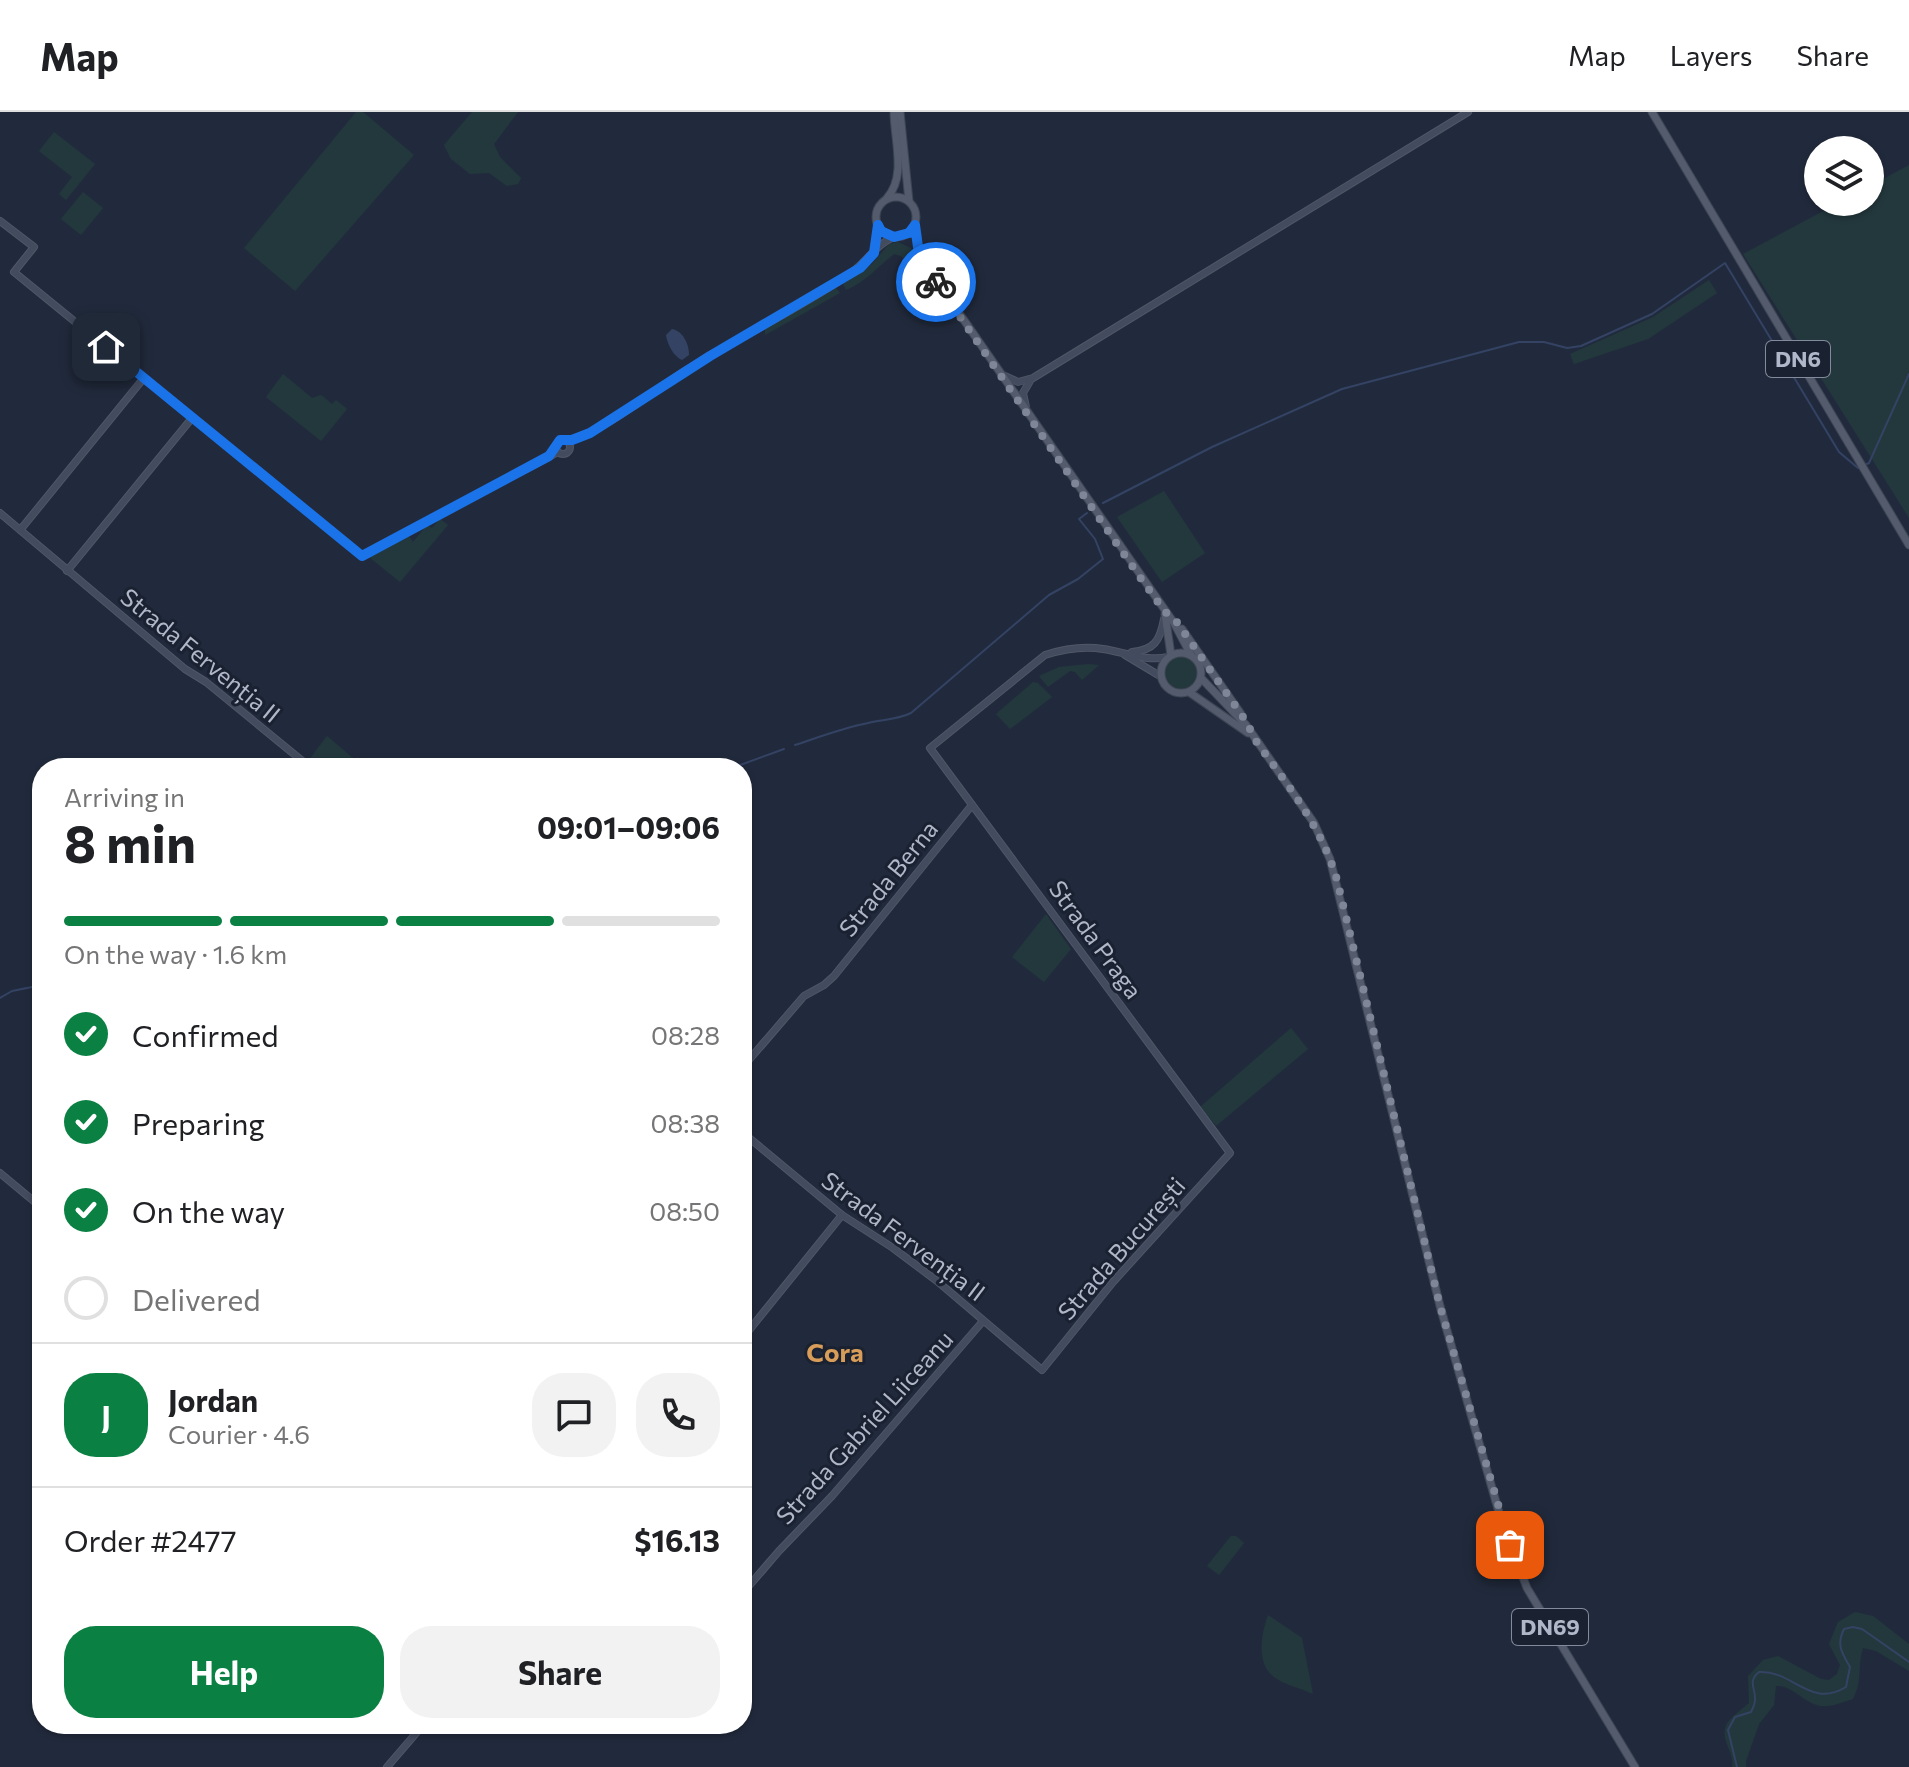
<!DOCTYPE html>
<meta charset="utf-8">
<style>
body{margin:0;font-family:Commissioner,sans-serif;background:#f2f2f2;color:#202124;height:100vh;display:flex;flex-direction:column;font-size:30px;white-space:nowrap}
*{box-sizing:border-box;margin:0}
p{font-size:26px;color:#757577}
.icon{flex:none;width:44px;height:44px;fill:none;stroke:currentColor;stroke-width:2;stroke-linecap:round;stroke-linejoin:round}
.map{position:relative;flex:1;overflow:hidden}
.drawer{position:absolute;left:32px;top:646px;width:720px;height:976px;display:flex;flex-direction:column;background:#fff;border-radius:32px;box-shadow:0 2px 6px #0004}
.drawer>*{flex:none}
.tools{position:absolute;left:1804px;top:24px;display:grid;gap:16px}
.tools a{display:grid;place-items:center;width:80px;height:80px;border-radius:50%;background:#fff;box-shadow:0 2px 6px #0004;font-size:40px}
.pin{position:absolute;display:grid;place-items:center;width:68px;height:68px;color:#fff;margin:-34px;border-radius:16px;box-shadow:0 4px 12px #0006}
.courier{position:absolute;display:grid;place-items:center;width:80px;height:80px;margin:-40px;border:6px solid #1a73e8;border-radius:50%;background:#fff;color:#222;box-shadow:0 2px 10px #0007}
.headline em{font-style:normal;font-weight:700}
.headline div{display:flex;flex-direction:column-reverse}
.headline{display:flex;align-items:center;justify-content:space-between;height:136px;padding:0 32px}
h1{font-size:52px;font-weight:700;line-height:60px}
.bar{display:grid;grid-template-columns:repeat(4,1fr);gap:12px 8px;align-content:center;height:96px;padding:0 32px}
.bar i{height:10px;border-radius:6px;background:#e0e0e0}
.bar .active{background:#0b8043}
.bar p{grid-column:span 4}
.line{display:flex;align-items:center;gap:20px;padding:0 32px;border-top:2px solid #e0e0e0}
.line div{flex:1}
.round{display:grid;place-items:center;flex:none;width:84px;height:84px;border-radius:32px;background:#f2f2f2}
ol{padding:0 32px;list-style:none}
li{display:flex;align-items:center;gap:24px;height:88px}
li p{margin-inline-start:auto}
li .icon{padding:8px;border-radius:50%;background:#0b8043;color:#fff;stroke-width:4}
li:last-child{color:#757577}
li i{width:44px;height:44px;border:4px solid #e0e0e0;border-radius:50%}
.primary-button{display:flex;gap:16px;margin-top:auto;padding:16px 32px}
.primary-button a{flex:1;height:92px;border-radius:32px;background:#0b8043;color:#fff;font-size:32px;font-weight:700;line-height:92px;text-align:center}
.primary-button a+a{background:#f2f2f2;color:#202124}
header{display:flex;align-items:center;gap:48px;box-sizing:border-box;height:112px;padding:0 40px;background:#fff;border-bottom:2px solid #e0e0e0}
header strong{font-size:38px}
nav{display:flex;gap:44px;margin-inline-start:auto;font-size:28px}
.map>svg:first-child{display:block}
.green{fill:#23383d}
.water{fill:#344364}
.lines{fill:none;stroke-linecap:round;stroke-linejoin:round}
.stream{stroke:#344364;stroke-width:2}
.secondary-casing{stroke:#505767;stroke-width:8}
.primary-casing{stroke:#3e4655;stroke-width:9}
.secondary{stroke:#434b5f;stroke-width:6}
.primary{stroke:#535b6c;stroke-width:7}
.done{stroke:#7e8697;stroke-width:8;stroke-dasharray:0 14.4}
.route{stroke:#1a73e8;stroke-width:10}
.labels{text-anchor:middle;stroke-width:6;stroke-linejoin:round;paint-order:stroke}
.shield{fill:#1a2231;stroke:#838a9b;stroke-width:2}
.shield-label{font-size:22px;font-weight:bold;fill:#b0b7c8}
.street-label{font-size:24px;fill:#b0b7c8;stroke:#1a2231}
.neighbourhood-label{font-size:26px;font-weight:bold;fill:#d99d5a;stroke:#1a2231}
</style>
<header>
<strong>Map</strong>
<nav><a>Map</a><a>Layers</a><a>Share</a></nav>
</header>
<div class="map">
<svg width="1909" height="1655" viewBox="0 0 1909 1655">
<rect width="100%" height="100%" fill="#212a3c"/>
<g class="green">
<path d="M 356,0 L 363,0 L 414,43 L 295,179 L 244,136 Z"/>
<path d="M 472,0 L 518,0 L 494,32 L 500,45 L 521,66 L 518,72 L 507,74 L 489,61 L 470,62 L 451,47 L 444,33 Z"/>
<path d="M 54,20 L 95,52 L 66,88 L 59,82 L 72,65 L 39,39 Z"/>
<path d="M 1909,53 L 1909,406 L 1743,142 L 1840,90 L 1870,90 L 1870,74 Z"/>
<path d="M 83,80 L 103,96 L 81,123 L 61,107 Z"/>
<path d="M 898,130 L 911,136 L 925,164 L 919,168 L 901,144 L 894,142 C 877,155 866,170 846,178 L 843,172 L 872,152 L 889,132 Z"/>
<path d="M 1709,168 L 1717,181 L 1648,227 L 1574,252 L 1570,242 L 1653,205 Z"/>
<path d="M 836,176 L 840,181 L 765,223 L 765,217 Z"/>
<path d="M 283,262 L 312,286 L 321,283 L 332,292 L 336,288 L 347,297 L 321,329 L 266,285 Z"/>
<path d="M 1164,379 L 1205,441 L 1162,470 L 1117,405 Z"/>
<path d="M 440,407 L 448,413 L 400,470 L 369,445 L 409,424 L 413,430 L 427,413 L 432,416 Z"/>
<circle cx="1181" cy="561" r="16"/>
<path d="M 1088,552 L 1099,553 L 1082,568 L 1075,560 L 1070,559 L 1048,575 L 1039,564 L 1059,555 Z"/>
<path d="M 1033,570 L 1038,571 L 1052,585 L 1010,617 L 996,602 Z"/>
<path d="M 327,624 L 354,647 L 357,645 L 361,649 L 361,656 L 316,656 L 308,649 Z"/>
<path d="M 1046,802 L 1071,837 L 1044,870 L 1012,845 Z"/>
<path d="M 1291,916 L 1308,937 L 1216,1014 L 1200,995 Z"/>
<path d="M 1231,1424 L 1236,1424 L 1244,1431 L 1219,1463 L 1207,1454 Z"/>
<path d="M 1855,1500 L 1873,1504 L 1909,1532 L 1909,1559 L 1876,1539 L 1863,1536 C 1857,1555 1863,1567 1853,1587 C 1845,1589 1835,1594 1826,1594 C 1807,1596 1795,1573 1776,1574 L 1774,1593 L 1759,1612 L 1746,1649 L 1746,1655 L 1732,1655 C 1733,1647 1731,1643 1728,1635 C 1718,1611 1732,1606 1749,1591 L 1748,1564 L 1763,1548 L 1778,1544 L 1821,1567 L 1829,1568 L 1837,1562 L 1840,1553 L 1829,1532 L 1838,1510 Z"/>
<path d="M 1268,1503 L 1302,1526 L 1313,1582 C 1301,1576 1288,1574 1277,1567 C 1255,1554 1261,1523 1268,1503 Z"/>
</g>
<path class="water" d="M 672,217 C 683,219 689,232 689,243 L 682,248 C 674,245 667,232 666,223 Z"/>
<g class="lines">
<g class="stream">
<path d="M 1103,391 L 1212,335 L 1342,277 L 1519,230 L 1544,230 L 1567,236 L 1581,234 L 1652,202 L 1725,151 L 1839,340 L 1858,356 L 1869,351 L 1909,262"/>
<path d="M 795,633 C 819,625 843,616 868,611 C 883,607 897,608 911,601 L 1049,483 L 1078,467 L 1103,447 L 1095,427 L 1079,407 L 1087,401"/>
<path d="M 732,656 L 784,637"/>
<path d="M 0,886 L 12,879 L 42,873"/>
<path d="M 1737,1655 L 1728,1618 L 1735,1605 L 1751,1600 C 1753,1596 1755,1592 1755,1588 C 1756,1576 1747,1570 1759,1560 C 1793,1558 1810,1597 1846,1575 L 1850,1555 C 1842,1541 1836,1533 1844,1517 L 1853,1515 L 1862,1517 L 1909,1550"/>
</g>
<g class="secondary-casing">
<g id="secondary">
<path d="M 0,109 L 34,135 L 14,160 L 362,444 L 558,340"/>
<path d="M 875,138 L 878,113"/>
<path d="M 1003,263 L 1018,270 L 1033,266 L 1468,0"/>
<path d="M 1026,295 L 1023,281 L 1030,269"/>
<circle cx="563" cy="335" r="7"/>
<path d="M 567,328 C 600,323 657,276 688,257 C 740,225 796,198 847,164 C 863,154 876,132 894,125"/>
<path d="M 0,401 L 185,557 L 206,570 L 311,656"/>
<path d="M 21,417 L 143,267"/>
<path d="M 67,459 L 192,306"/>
<path d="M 1132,540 C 1154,538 1160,529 1164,507"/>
<path d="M 1125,543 L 1160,564"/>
<path d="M 742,956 L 804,884 L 824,873 L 834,864 L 972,693"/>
<path d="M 742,1020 L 842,1103 L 893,1136 L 937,1169 L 1042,1258 L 1113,1170 L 1230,1041 L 930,636 L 1045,543 C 1064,537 1084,534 1103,537 C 1124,540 1147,550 1168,545"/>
<path d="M 0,1061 L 42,1096"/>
<path d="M 742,1227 L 842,1103"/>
<path d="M 742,1482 L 779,1439 L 832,1384 L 983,1209"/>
<path d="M 387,1655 L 424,1612"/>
</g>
</g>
<g class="primary-casing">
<g id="primary">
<path d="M 900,0 L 909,89"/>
<path d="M 1652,0 L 1909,433"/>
<circle cx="896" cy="105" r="20"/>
<path d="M 887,86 C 907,64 894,27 894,0"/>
<path d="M 915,113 L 918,135 L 932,162 L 1174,511 L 1191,543"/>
<path d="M 1165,502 L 1171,543"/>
<path d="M 1182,517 L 1241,602"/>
<circle cx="1181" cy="561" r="20"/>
<path d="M 1201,566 L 1246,613 L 1314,711 L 1330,747 L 1440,1194 L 1502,1411 L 1527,1476 L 1635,1655"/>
<path d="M 1189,580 L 1248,621"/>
</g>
</g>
<use href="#secondary" class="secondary"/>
<use href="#primary" class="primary"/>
</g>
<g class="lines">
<path class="done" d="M 936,170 L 1137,461 L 1165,500 L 1174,506 L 1248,612 L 1253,625 C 1286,671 1321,713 1337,768 L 1440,1194 L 1510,1433"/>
<path class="route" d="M 106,235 L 362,444 L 549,344 L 560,328 L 572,328 L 590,321 L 710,244 L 860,156 L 874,141 L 878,113 L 881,119 L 894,125 L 909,121 L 915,113 L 918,135 L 936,170"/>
</g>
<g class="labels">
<g class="shield">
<rect x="1766" y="229" width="64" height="36" rx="6"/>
<rect x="1512" y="1497" width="76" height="36" rx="6"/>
</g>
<g class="shield-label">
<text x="1798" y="255">DN6</text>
<text x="1550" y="1523">DN69</text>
</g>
<g class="street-label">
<text transform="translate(200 544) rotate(39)" y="8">Strada Fervenția II</text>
<text transform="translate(889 767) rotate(-51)" y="8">Strada Berna</text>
<text transform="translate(1095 828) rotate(54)" y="8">Strada Praga</text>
<text transform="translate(903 1125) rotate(37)" y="8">Strada Fervenția II</text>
<text transform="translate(1122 1137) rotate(-49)" y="8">Strada București</text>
<text transform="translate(865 1316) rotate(-48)" y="8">Strada Gabriel Liiceanu</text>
</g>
<g class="neighbourhood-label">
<text x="835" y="1250">Cora</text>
</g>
</g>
</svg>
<div class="tools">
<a><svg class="icon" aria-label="layers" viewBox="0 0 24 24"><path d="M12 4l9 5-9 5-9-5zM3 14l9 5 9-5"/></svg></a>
</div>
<div class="pin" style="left:1510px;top:1433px;background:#ea580c"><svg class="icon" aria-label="bag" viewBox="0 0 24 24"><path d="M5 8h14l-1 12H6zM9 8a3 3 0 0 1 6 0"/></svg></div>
<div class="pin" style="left:106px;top:235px;background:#1f2937"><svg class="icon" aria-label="home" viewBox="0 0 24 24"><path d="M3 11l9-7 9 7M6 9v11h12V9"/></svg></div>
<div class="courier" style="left:936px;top:170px"><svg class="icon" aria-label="bike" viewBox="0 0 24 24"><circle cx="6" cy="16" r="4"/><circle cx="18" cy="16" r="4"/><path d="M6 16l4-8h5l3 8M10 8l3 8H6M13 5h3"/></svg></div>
<section class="drawer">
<div class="headline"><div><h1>8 min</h1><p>Arriving in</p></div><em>09:01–09:06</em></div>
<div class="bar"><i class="active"></i><i class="active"></i><i class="active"></i><i></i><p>On the way · 1.6 km</p></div>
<ol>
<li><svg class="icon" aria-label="check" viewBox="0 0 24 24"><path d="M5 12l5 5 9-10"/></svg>Confirmed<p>08:28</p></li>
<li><svg class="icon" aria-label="check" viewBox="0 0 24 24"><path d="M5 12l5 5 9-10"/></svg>Preparing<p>08:38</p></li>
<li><svg class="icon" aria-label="check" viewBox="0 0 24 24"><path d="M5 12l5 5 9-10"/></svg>On the way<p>08:50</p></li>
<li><i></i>Delivered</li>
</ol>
<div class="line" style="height:144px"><b class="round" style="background:#0b8043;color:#fff">J</b><div><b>Jordan</b><p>Courier · 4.6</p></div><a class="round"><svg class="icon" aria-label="chat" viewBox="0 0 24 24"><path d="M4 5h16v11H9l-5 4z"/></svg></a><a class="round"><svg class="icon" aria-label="phone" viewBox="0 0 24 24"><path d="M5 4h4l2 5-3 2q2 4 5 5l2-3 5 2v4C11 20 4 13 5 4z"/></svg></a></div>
<div class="line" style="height:104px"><div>Order #2477</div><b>$16.13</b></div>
<div class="primary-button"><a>Help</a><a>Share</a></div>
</section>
</div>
